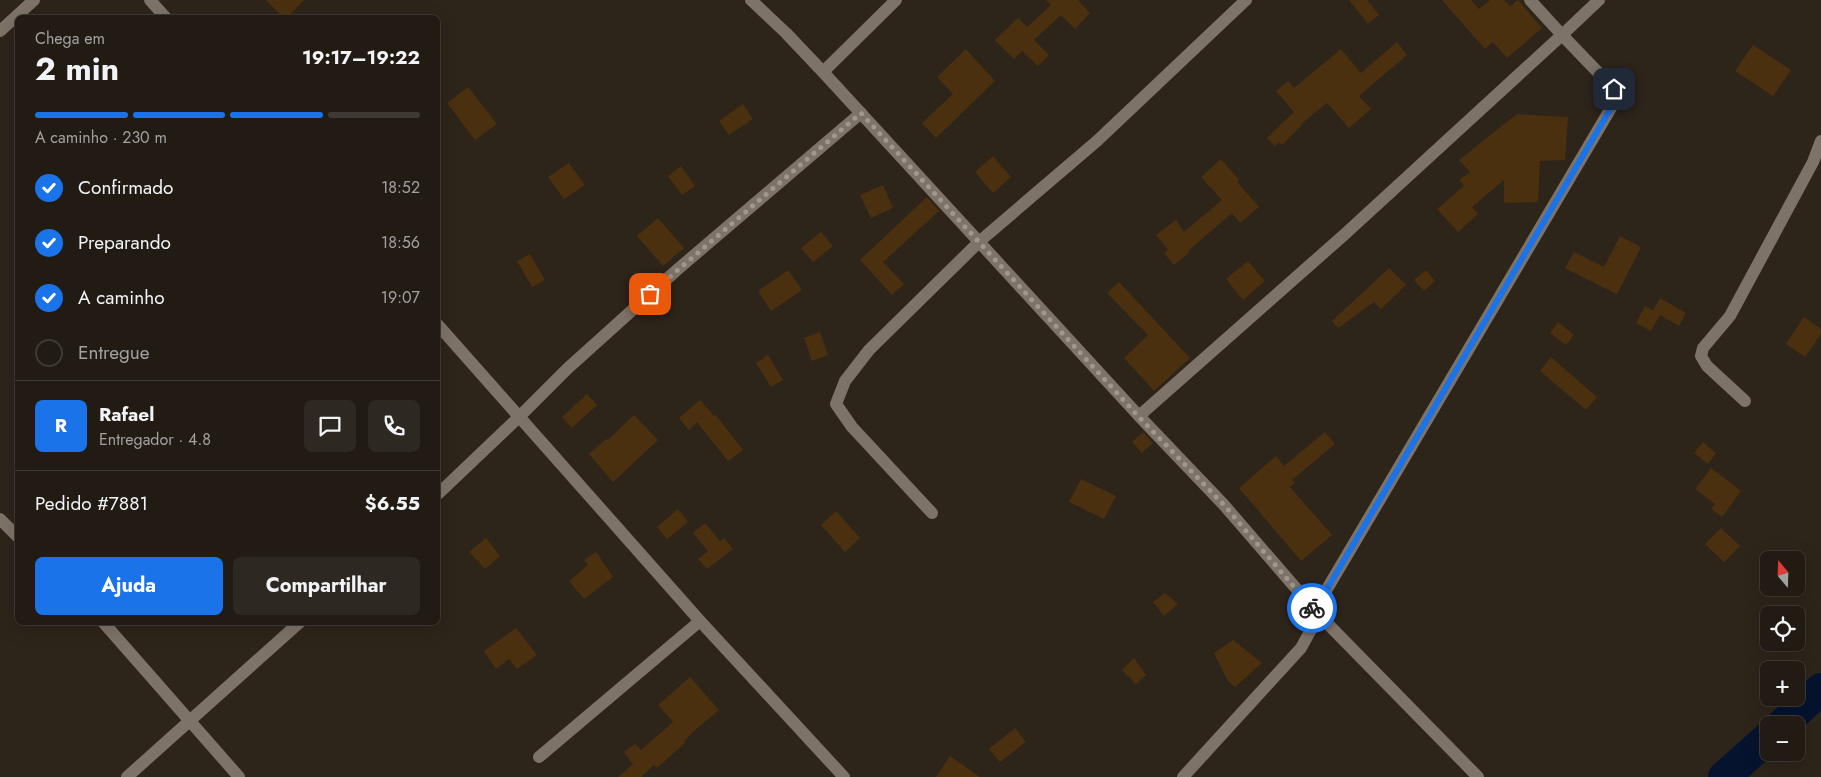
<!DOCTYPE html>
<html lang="pt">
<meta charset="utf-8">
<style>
body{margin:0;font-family:Jost,sans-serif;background:#2e2822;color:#f1f3f6;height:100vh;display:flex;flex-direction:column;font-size:19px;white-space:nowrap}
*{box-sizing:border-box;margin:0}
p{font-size:16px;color:#a2a1a0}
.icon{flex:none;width:28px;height:28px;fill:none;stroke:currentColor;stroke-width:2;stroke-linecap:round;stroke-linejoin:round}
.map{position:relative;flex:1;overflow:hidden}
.details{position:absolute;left:15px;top:15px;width:425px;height:610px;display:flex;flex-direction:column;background:#221b14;border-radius:8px;box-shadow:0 5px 20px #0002,0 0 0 1px #3f3934}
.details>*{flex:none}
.needle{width:32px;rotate:341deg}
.controls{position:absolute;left:1760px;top:551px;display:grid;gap:10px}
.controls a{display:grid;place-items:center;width:45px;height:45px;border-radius:8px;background:#221b14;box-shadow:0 5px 20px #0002,0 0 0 1px #3f3934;font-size:25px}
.pin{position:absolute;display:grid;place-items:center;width:42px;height:42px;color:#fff;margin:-21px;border-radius:10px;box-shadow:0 2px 8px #0006}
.courier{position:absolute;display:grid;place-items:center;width:50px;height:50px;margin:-25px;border:4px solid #1a73e8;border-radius:50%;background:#fff;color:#222;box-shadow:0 1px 6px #0007}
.head em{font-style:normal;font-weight:700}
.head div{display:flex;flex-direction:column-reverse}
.head{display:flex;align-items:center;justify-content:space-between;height:85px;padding:0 20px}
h1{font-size:32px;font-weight:700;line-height:38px}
.bar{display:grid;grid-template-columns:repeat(4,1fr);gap:8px 5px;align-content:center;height:60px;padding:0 20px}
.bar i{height:6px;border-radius:4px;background:#3f3934}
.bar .current{background:#1a73e8}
.bar p{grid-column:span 4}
.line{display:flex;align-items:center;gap:12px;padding:0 20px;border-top:1px solid #3f3934}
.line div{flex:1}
.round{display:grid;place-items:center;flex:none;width:52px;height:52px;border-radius:8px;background:#2e2822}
ol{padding:0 20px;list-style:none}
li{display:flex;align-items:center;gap:15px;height:55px}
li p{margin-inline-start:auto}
li .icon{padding:5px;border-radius:50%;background:#1a73e8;color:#fff;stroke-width:4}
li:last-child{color:#a2a1a0}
li i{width:28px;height:28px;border:2px solid #3f3934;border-radius:50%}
.primary-button{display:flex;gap:10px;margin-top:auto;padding:10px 20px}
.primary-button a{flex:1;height:58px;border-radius:8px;background:#1a73e8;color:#fff;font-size:20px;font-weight:700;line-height:58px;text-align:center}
.primary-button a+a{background:#2e2822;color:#f1f3f6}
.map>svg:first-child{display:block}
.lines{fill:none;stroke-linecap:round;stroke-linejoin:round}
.river{stroke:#05132f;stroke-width:32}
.building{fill:#4a300f}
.street{stroke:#7e7368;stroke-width:12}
.done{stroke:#9f9891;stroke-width:5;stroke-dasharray:0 9}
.route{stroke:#1a73e8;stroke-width:6}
</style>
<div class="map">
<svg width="1821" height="777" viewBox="0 0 1821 777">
<rect width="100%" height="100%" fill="#2d241a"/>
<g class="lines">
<g class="river">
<path d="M 1782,725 L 1821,689"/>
<path d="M 1724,777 L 1769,737"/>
</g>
</g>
<g class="building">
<path d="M 266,0 L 304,0 L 287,18 L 284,18 Z"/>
<path d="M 1046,0 L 1078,0 L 1090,13 L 1075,29 L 1061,15 L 1034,40 L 1049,55 L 1038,66 L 1022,51 L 1014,59 L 995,40 L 1018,18 L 1027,27 L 1051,5 Z"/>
<path d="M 1349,0 L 1367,0 L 1379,15 L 1368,24 Z"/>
<path d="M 1442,0 L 1471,0 L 1479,9 L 1490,0 L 1504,0 L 1510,6 L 1518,0 L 1542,28 L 1507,58 L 1493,42 L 1485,49 Z"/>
<path d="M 1397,42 L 1407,55 L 1359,96 L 1371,109 L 1349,128 L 1327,103 L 1301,124 L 1302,125 L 1282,145 L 1279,142 L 1275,146 L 1267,138 L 1294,112 L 1276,91 L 1288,81 L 1294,88 L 1341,49 L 1361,73 Z"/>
<path d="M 1753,45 L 1791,70 L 1773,96 L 1735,71 Z"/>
<path d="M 966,49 L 995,81 L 936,138 L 922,123 L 953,94 L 937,77 Z"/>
<path d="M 468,87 L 497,124 L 475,140 L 447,103 Z"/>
<path d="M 743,104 L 753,119 L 729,135 L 719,121 Z"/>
<path d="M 1517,114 L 1568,117 L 1565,160 L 1540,161 L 1538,202 L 1504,203 L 1504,180 L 1472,207 L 1478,214 L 1458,232 L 1437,209 L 1464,186 L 1459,180 L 1470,172 L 1459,160 Z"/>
<path d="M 993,156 L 1011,177 L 993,193 L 975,172 Z"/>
<path d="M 1221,159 L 1239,180 L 1237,182 L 1259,207 L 1240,223 L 1232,213 L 1188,251 L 1189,253 L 1174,265 L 1164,253 L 1168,250 L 1156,235 L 1176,220 L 1184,232 L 1222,200 L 1201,177 Z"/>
<path d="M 569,163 L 585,185 L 564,199 L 548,177 Z"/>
<path d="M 681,166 L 695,186 L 682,195 L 668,176 Z"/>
<path d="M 883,185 L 893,208 L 871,218 L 860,195 Z"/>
<path d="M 927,197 L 939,211 L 883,262 L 904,284 L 892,295 L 860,260 Z"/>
<path d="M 658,218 L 684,248 L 663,266 L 637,236 Z"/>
<path d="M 821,232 L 833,246 L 813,262 L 801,248 Z"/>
<path d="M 1620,236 L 1641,247 L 1617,294 L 1565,268 L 1574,252 L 1604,267 Z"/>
<path d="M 530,254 L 545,280 L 532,287 L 517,261 Z"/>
<path d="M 1248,261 L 1265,281 L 1243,300 L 1226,279 Z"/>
<path d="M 1389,268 L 1406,285 L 1381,309 L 1374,302 L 1338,328 L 1332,321 Z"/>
<path d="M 788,270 L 802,290 L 771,311 L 758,291 Z"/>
<path d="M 1426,270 L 1435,281 L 1424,291 L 1414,280 Z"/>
<path d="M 1119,282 L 1190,358 L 1154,391 L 1124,358 L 1148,335 L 1107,293 Z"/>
<path d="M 1660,298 L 1686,313 L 1679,326 L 1660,315 L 1651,331 L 1636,323 L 1645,306 L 1654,311 L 1653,310 Z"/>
<path d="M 1804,317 L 1821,329 L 1821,334 L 1805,357 L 1786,344 Z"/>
<path d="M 1558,322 L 1574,335 L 1566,345 L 1550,333 Z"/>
<path d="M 820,332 L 828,355 L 812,361 L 804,338 Z"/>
<path d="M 768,355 L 783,380 L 771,387 L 756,363 Z"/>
<path d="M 1551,357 L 1597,397 L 1586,410 L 1540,371 Z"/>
<path d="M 587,394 L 597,405 L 572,428 L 562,417 Z"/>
<path d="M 700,400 L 714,416 L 715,414 L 743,450 L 728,461 L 697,422 L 689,430 L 679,418 Z"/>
<path d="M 634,415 L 658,440 L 613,482 L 589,454 L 606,439 L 608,440 Z"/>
<path d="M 1143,432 L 1153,443 L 1142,453 L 1132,442 Z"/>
<path d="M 1325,432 L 1335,444 L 1292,480 L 1295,483 L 1290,487 L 1332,535 L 1301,561 L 1239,488 L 1276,456 L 1284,466 Z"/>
<path d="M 1703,442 L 1716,453 L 1708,464 L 1694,453 Z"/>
<path d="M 1711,468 L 1741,491 L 1722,517 L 1711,509 L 1715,504 L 1695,489 Z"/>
<path d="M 1081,479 L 1116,496 L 1104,519 L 1069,502 Z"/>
<path d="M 678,509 L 688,522 L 667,539 L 657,527 Z"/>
<path d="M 836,511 L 860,538 L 845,552 L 821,525 Z"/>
<path d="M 705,523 L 720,541 L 724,538 L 733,549 L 707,569 L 698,559 L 708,551 L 693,533 Z"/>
<path d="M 1721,528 L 1740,546 L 1724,562 L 1705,544 Z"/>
<path d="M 486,538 L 500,556 L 485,569 L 469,552 Z"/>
<path d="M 596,552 L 613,577 L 584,599 L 569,581 L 588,565 L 584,560 Z"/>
<path d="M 1165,593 L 1178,604 L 1164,616 L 1153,602 Z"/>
<path d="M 516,628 L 537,655 L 517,669 L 509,659 L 496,669 L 484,651 Z"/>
<path d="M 1233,640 L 1262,663 L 1235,687 L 1228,681 L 1214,653 Z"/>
<path d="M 1134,658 L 1146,675 L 1136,684 L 1122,670 Z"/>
<path d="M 690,677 L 719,710 L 694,731 L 684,741 L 685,743 L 657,768 L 654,765 L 641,777 L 618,777 L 633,764 L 624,752 L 635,744 L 641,750 L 673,722 L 658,705 Z"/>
<path d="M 1015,728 L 1026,742 L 1000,762 L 989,749 Z"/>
<path d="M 950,756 L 980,777 L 936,777 Z"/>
</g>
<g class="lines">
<g class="street">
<path d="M 150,0 L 166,18"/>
<path d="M 751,0 L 786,33 L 823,72 L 1139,416 L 1345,234 L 1562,35 L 1530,0"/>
<path d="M 0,31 L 34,0"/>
<path d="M 823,72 L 896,0"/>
<path d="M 438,325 L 700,621 L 844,777"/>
<path d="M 1745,401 L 1707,366 L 1701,356 L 1703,348 L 1730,316 L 1813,162 L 1821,141"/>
<path d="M 1139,416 L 1224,505 L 1319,615 L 1301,648 L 1183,777"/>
<path d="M 438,494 L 519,417 L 567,369 L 678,269 L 861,113"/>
<path d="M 932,513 L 852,427 L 836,404 L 845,381 L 869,350 L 980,241 L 1097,141 L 1246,0"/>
<path d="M 0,519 L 18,537"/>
<path d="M 103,622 L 239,777"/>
<path d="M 539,757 L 700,621"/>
<path d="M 127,777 L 300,622"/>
<path d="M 1478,777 L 1319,615 L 1327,589 L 1611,108 L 1614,89 L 1562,35 L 1599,0"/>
</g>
</g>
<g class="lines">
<path class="done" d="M 650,294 L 861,113 L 1138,416 L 1224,505 L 1312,608"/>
<path class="route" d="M 1312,608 L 1319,615 L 1327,589 L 1611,108 L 1614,89"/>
</g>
</svg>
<div class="controls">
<a><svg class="needle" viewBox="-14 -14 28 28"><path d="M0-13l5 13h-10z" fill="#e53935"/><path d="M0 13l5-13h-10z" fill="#a2a1a0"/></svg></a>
<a><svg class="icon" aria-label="locate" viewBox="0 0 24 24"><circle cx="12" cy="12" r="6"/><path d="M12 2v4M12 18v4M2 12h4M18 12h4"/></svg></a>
<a>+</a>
<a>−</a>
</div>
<div class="pin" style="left:650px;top:294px;background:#ea580c"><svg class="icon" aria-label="bag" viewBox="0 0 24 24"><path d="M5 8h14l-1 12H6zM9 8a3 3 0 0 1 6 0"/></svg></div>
<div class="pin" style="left:1614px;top:89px;background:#1f2937"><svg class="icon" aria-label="home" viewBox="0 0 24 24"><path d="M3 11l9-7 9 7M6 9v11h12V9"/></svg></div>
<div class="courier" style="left:1312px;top:608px"><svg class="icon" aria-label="bike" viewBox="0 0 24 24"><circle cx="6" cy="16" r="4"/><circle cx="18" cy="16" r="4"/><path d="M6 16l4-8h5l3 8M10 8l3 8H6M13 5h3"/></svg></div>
<section class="details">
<div class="head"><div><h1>2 min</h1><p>Chega em</p></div><em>19:17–19:22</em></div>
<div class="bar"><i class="current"></i><i class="current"></i><i class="current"></i><i></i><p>A caminho · 230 m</p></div>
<ol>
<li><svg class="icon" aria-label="check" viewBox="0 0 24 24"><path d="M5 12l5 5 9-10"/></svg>Confirmado<p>18:52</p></li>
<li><svg class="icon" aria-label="check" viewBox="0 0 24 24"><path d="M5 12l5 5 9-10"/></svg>Preparando<p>18:56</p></li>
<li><svg class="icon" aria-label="check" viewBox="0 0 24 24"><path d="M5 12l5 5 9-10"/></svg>A caminho<p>19:07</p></li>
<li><i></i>Entregue</li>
</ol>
<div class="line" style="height:90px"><b class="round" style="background:#1a73e8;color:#fff">R</b><div><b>Rafael</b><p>Entregador · 4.8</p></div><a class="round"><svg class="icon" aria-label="chat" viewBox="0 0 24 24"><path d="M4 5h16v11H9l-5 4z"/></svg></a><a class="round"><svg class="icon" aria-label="phone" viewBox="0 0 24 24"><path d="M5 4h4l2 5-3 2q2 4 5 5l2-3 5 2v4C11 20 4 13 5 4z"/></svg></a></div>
<div class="line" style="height:65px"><div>Pedido #7881</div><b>$6.55</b></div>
<div class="primary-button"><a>Ajuda</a><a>Compartilhar</a></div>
</section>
</div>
